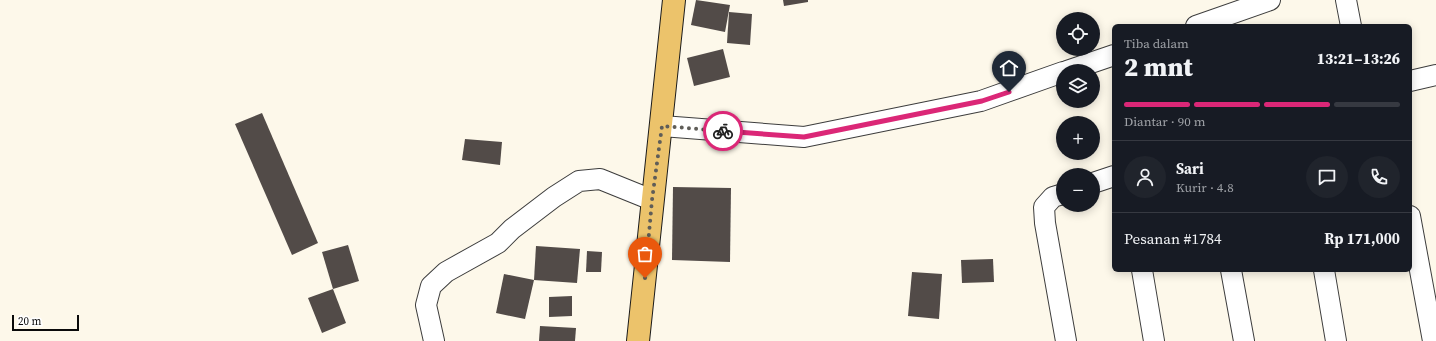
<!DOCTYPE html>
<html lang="id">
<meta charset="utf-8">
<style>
body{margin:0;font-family:"Source Serif 4",serif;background:#20242c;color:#f1f3f6;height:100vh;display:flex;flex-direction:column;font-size:15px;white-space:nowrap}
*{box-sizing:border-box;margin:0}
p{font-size:13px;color:#9ea1a6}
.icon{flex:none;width:22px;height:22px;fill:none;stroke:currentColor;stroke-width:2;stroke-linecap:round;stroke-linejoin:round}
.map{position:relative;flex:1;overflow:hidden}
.drawer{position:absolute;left:1112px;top:24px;width:300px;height:248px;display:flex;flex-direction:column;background:#171b24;border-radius:6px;box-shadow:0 2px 10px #0003}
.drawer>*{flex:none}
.fabs{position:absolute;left:1056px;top:12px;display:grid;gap:8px}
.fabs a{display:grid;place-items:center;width:44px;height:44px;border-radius:50%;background:#171b24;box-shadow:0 2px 10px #0003;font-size:20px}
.scale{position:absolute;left:12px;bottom:10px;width:67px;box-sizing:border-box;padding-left:4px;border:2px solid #0a0a0a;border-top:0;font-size:11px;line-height:14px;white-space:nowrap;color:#0a0a0a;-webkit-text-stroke:3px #fff;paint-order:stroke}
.pin{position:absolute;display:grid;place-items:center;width:34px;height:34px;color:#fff;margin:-41px -17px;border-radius:50% 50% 50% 0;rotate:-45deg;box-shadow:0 0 4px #0007}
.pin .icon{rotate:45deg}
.courier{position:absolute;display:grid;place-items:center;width:40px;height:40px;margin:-20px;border:3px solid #db2777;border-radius:50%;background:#fff;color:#222;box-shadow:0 1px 5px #0007}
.summary em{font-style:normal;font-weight:800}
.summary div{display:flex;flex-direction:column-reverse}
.summary{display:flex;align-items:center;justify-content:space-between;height:68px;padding:0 12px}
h1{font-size:26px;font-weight:800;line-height:30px}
.bar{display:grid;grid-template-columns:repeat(4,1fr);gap:6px 4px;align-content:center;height:48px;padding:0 12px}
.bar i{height:5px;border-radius:3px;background:#363941}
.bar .on{background:#db2777}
.bar p{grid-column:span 4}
.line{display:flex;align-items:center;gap:10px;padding:0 12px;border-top:1px solid #363941}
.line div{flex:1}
.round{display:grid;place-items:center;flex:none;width:42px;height:42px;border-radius:21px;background:#20242c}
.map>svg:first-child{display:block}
.building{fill:#524b48}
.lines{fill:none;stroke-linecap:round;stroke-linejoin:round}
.street-casing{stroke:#3d3d3d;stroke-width:22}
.primary-casing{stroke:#1b1b1b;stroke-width:24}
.street{stroke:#fff;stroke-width:20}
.primary{stroke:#ecc36b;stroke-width:22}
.done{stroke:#5f5d58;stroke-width:4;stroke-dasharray:0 7.2}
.route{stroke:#db2777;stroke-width:5}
</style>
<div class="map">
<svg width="1436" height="341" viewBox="0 0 1436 341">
<rect width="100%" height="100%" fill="#fdf8ea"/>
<g class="building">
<path d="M 696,0 L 730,5 L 725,32 L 691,25 Z"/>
<path d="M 783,0 L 808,0 L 808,2 L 784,6 Z"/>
<path d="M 729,12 L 752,14 L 750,45 L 727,43 Z"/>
<path d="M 723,49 L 730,77 L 694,86 L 687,58 Z"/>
<path d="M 262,113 L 318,243 L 292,255 L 235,124 Z"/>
<path d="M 465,139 L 502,142 L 500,165 L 462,160 Z"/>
<path d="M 673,187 L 731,188 L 730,262 L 672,260 Z"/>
<path d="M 348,245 L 359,281 L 333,289 L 322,252 Z"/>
<path d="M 536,246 L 580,249 L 577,283 L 534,280 Z"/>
<path d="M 587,251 L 602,252 L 601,272 L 586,272 Z"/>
<path d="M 993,259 L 994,282 L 962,283 L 961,260 Z"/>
<path d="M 912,272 L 942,274 L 939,319 L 908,316 Z"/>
<path d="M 504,274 L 534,280 L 525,319 L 496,313 Z"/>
<path d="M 333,289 L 346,323 L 322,333 L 308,298 Z"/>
<path d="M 572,296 L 572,316 L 549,317 L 549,297 Z"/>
<path d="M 540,326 L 576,328 L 575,341 L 539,341 Z"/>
</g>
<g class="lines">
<g class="street-casing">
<g id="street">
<path d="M 1346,0 L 1351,26"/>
<path d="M 1196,26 L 1270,0"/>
<path d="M 1067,71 L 1114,55"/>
<path d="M 1410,81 L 1436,75"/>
<path d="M 662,126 L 804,137 L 981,101 L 1063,72"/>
<path d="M 1093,183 L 1114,176"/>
<path d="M 1063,194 L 1053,197 L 1044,207 L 1045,223 L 1066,341"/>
<path d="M 1410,216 L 1433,341"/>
<path d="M 1142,270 L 1154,341"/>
<path d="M 1231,270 L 1244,341"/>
<path d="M 1324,270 L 1336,341"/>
<path d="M 434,341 L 426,305 L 431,286 L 446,272 L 498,243 L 512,229 L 554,197 L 579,181 L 600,179 L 652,200"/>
</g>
</g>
<g class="primary-casing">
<path id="primary" d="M 638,341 L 674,0"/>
</g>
<use href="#street" class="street"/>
<use href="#primary" class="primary"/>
</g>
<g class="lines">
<path class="done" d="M 645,278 L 652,200 L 662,126 L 723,131"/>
<path class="route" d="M 723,131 L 804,137 L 982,101 L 1009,92"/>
</g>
</svg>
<div class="fabs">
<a><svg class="icon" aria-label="locate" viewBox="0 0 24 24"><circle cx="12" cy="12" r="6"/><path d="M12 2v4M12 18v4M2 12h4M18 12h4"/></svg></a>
<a><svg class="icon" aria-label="layers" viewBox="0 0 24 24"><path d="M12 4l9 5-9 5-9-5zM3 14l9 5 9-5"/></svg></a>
<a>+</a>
<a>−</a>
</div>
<div class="scale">20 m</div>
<div class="pin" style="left:645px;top:278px;background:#ea580c"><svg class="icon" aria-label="bag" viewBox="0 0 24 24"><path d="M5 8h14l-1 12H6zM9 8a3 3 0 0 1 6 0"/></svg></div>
<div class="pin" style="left:1009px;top:92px;background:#1f2937"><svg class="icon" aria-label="home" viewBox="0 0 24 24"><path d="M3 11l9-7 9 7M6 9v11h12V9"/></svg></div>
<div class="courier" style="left:723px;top:131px"><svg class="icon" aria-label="bike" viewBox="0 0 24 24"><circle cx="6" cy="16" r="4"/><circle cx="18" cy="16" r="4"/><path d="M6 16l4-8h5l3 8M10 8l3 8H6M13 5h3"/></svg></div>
<section class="drawer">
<div class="summary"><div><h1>2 mnt</h1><p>Tiba dalam</p></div><em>13:21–13:26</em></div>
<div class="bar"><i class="on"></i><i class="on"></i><i class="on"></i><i></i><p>Diantar · 90 m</p></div>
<div class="line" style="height:72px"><a class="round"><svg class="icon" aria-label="person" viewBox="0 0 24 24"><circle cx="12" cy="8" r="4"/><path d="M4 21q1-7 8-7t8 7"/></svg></a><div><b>Sari</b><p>Kurir · 4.8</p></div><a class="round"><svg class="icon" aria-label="chat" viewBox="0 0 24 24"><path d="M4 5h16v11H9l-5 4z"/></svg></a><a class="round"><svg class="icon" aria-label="phone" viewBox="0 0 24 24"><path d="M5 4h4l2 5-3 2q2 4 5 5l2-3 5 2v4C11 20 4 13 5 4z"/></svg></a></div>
<div class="line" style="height:52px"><div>Pesanan #1784</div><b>Rp 171,000</b></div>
</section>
</div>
